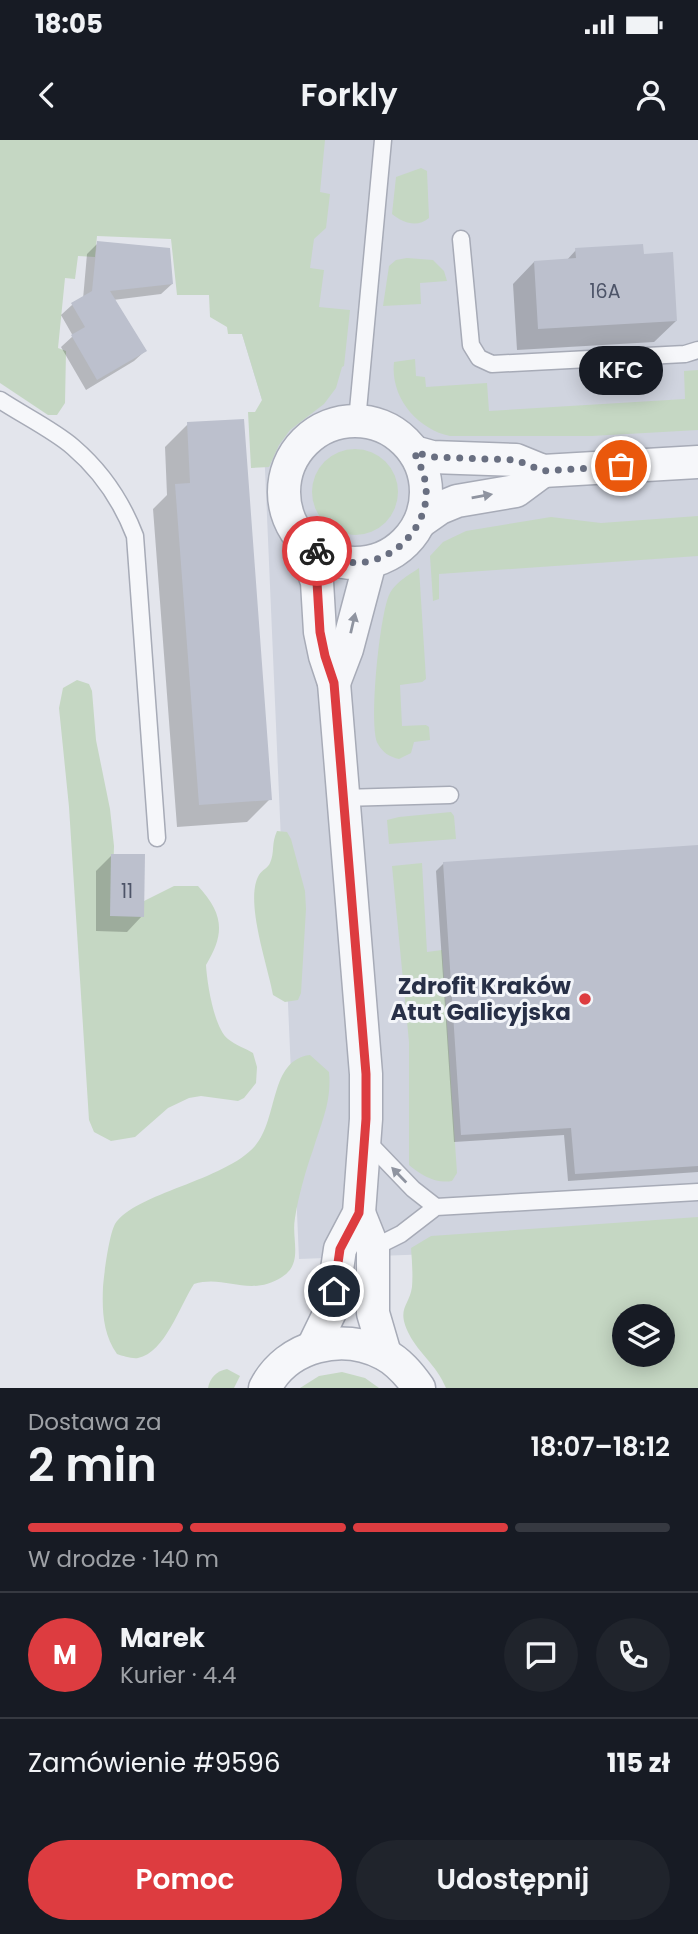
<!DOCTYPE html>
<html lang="pl">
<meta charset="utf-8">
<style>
body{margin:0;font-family:Poppins,sans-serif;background:#20242c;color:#f1f3f6;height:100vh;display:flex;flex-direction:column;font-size:26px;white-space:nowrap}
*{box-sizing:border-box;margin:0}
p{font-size:23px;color:#9ea1a6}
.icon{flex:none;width:38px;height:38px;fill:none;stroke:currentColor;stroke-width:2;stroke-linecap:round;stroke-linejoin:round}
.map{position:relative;height:1248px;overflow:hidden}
.side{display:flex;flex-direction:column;background:#171b24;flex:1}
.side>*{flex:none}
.controls{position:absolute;left:612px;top:1164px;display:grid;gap:14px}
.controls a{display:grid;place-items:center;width:63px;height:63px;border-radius:50%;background:#171b24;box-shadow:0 4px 18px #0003;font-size:35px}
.pin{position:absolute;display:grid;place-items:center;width:60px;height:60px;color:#fff;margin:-30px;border:4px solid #fff;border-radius:50%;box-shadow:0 2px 7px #0007}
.courier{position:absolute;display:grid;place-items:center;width:70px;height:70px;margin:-35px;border:5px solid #dd3c40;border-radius:50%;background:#fff;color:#222;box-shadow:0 2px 9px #0007}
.bubble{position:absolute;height:49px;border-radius:24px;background:#171b24;box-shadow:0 4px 18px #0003;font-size:23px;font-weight:600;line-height:49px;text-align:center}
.head em{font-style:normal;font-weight:600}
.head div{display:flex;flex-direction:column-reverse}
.head{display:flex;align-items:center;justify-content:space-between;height:119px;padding:0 28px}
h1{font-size:46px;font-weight:600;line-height:52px}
.bar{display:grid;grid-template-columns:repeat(4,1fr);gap:10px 7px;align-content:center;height:84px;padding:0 28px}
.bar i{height:9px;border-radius:5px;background:#363941}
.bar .active{background:#dd3c40}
.bar p{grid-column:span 4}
.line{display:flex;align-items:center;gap:18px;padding:0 28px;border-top:2px solid #363941}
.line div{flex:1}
.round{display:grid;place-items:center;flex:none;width:74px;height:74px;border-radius:37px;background:#20242c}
.cta{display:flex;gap:14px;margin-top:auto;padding:14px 28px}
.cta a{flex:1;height:80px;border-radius:42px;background:#dd3c40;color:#fff;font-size:28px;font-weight:600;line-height:80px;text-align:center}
.cta a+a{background:#20242c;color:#f1f3f6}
.status{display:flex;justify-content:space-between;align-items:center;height:49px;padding:0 35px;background:#171b24;direction:ltr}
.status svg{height:19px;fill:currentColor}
header{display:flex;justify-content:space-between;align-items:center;height:91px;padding:0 28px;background:#171b24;font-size:32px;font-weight:600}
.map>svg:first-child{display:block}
.built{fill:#d0d4df}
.green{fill:#c5d7c3;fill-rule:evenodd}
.shadow{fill:#0003}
.building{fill:#bcc0cd}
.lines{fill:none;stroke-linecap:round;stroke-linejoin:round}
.lane-casing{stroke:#a7abb7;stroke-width:19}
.street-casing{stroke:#a7abb7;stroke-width:35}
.lane{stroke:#f6f7fa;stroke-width:16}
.street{stroke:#f6f7fa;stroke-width:32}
.oneway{fill:#8f94a0}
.done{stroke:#696f81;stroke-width:7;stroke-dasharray:0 12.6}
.route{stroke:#dd3c40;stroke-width:9}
.poi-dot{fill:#dd3c40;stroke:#f3f5f9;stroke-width:2.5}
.labels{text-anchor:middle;stroke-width:6;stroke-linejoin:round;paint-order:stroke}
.number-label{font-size:19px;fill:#4d5468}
.poi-label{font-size:23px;font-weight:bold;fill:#283047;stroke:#f3f5f9;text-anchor:end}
</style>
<div class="status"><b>18:05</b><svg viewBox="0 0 49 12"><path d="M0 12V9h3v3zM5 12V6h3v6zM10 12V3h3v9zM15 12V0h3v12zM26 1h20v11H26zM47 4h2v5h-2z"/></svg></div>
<header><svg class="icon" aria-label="back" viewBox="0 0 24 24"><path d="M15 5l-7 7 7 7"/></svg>Forkly<svg class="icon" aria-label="person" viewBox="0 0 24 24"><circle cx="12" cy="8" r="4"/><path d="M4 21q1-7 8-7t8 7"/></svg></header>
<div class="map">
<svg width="698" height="1248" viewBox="0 0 698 1248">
<rect width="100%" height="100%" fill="#e3e5ec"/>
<path class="built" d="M 110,0 L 698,0 L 698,1104 L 299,1119 L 262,260 L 242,194 Z"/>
<g class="green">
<path d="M 0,0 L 325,0 L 320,52 L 330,54 L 326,88 L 314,99 L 310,128 L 324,130 L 319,167 L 350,170 L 344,226 L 342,227 L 336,248 L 324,264 L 290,290 L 279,305 L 269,327 L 251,328 L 248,272 L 255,272 L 262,260 L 242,194 L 228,194 L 227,187 L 210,177 L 209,155 L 177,155 L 171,99 L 97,96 L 95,117 L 78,116 L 75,139 L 65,138 L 58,208 L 66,211 L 65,263 L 57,275 L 48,275 L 0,243 Z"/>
<path d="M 421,28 L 427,31 L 429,78 C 417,88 403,83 392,74 L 396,37 Z"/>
<path d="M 407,118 L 433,120 L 444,131 L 447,141 L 420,143 L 421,164 L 383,166 L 389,126 L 396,120 Z"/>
<path d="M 415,219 L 416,236 L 425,237 L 426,247 L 487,243 L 489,271 L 685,259 L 684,231 L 698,230 L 698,290 L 592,296 L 450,296 C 417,289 390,257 394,222 Z"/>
<circle cx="355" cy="352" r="43"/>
<path d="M 698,376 L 698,416 L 439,434 L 439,459 L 433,461 L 430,416 L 443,402 L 466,391 L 551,377 L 601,383 Z"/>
<path d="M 419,428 L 426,539 L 422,542 L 400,545 L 402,586 L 426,585 L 429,587 L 430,600 L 414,602 L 411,613 L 399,619 C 390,617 383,613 378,604 C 368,587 380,470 390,453 C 396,442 409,435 419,428 Z"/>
<path d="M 77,540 L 89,544 L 92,551 L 96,600 L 110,669 L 114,706 L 113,739 L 140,763 L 174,746 L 198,746 C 224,774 225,794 206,825 C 207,843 214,888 228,899 C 235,905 245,908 253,913 L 257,927 L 256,943 L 244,958 L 238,961 L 201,956 L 189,958 L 168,968 L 135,997 L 111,1001 L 94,992 L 89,980 L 69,667 L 59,568 L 63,548 Z"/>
<path d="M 451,672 L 454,676 L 456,699 L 389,704 L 387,680 L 399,677 Z"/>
<path d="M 277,691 L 287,692 L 291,699 L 305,751 L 306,769 L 301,853 L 298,860 L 285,862 L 273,855 C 268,826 244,760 259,735 C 262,730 268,728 270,723 C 275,712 271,704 277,691 Z"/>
<path d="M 422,723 L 427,812 L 442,810 L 457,1033 L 452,1041 C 435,1044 421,1035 409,1025 L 409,902 L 392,726 Z"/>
<path d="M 310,915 L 329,932 C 332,962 321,983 313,1010 C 306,1029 298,1058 295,1078 C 291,1099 304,1123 282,1137 C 249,1158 225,1134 194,1144 C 180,1165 165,1213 138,1218 C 132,1219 123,1216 117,1214 C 103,1194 102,1171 103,1147 C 104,1134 109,1095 115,1084 C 135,1053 224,1041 255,1006 C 279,978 269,920 310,915 Z"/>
<path d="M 698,1077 L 698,1248 L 446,1248 C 436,1224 419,1214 409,1194 C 396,1168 409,1167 412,1147 C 413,1134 412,1121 411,1108 L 431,1096 ZM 625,1176 L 663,1176 L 663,1214 L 625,1214 Z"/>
<path d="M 227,1229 L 240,1236 L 234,1248 L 208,1248 C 210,1237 217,1231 227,1229 Z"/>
<path d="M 342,1232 L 365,1238 L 379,1248 L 300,1248 L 319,1236 Z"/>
</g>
<g class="shadow">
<path d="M 98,103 L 172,144 L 161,154 L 113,160 L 145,211 L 134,221 L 86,250 L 61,207 L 73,196 L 61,175 L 72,165 L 83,159 L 87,114 Z"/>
<path d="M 576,110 L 642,116 L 676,181 L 654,202 L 517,210 L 513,144 L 534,122 L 566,121 Z"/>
<path d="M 188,284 L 270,659 L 247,682 L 177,687 L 153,369 L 167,355 L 165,307 Z"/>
<path d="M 698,706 L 698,1032 L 568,1041 L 564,995 L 454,1002 L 436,731 L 444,723 Z"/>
<path d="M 111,716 L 142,776 L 127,792 L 96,791 L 96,731 Z"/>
</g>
<g class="building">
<path d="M 97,101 L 170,108 L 173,144 L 110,151 L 147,211 L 97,240 L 71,195 L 85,187 L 71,163 L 92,151 Z"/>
<path d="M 643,104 L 644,114 L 673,112 L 677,181 L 538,189 L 534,121 L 576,118 L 575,108 Z"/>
<path d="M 244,279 L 272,660 L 199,665 L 175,344 L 190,343 L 187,282 Z"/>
<path d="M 698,705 L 698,1026 L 575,1034 L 571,988 L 461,995 L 443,722 Z"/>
<path d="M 111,714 L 145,714 L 144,777 L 110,776 Z"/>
</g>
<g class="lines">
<g class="lane-casing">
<g id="lane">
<path d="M 461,99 L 471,205 L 479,218 L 492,224 L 685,214 L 698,210"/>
<path d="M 0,260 C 21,274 55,291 73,307 C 101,331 122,362 135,396 L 157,698"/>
<path d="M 357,281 L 383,0"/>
<path d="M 342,658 L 450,655"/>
<path d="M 365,999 L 413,1049 L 436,1067"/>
<path d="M 373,1108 L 401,1094 L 436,1067 L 698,1052"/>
</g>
</g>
<g class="street-casing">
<g id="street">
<circle cx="355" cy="352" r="71"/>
<path d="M 414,312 L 432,317 L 516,320 L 543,331 L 698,322"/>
<path d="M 420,382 L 440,368 L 457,361 L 516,351 L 543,331"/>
<path d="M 302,399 L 317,442 L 320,492 L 325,516 L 334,543 L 366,934 L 366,979 L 359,1073 L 340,1109 L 331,1170 L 313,1207"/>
<path d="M 334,543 L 347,509 L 370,422"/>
<path d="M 359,1073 L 373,1108 L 373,1173 L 385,1214"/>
<path d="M 265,1248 C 287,1205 342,1192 384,1214 C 399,1222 409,1234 419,1248"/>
</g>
</g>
<use href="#lane" class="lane"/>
<use href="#street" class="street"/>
</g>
<defs><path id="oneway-solid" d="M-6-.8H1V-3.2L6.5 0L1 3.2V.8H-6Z" transform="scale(1.75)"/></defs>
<g class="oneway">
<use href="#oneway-solid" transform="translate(482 356) rotate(-10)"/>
<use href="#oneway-solid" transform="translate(353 483) rotate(-77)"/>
<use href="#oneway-solid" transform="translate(399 1035) rotate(-134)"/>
</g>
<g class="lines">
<path class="done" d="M 317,411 C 333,419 351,426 370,421 C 402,414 429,381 426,348 C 425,335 420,324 414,312 L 432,317 L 516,320 L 543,331 L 621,326"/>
<path class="route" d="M 317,411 L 302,399 L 317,442 L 320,492 L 325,516 L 334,543 L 366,934 L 366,979 L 359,1073 L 340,1109 L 334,1151"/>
</g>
<circle class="poi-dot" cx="585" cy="859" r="7"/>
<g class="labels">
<g class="number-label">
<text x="605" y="158">16A</text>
<text x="127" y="758">11</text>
</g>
<g class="poi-label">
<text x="571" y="854">Zdrofit Kraków<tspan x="571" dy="26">Atut Galicyjska</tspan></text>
</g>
</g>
</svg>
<div class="controls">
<a><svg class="icon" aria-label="layers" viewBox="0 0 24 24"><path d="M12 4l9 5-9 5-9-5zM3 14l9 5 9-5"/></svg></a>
</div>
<div class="pin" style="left:621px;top:326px;background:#ea580c"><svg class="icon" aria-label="bag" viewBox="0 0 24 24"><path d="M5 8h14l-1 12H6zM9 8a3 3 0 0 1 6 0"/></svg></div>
<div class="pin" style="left:334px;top:1151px;background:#1f2937"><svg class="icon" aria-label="home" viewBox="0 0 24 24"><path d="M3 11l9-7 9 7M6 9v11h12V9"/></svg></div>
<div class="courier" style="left:317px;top:411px"><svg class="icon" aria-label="bike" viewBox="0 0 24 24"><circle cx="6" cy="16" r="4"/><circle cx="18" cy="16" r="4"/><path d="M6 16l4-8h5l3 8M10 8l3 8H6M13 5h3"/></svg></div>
<div class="bubble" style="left:579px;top:206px;width:84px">KFC</div>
</div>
<section class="side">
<div class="head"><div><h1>2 min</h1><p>Dostawa za</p></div><em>18:07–18:12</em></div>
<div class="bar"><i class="active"></i><i class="active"></i><i class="active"></i><i></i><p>W drodze · 140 m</p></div>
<div class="line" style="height:126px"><b class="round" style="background:#dd3c40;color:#fff">M</b><div><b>Marek</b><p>Kurier · 4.4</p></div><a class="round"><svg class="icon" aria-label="chat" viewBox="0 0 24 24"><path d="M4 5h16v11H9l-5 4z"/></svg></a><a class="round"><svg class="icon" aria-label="phone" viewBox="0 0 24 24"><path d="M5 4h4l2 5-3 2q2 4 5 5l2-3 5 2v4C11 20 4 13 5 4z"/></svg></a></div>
<div class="line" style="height:91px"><div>Zamówienie #9596</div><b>115 zł</b></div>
<div class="cta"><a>Pomoc</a><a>Udostępnij</a></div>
</section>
